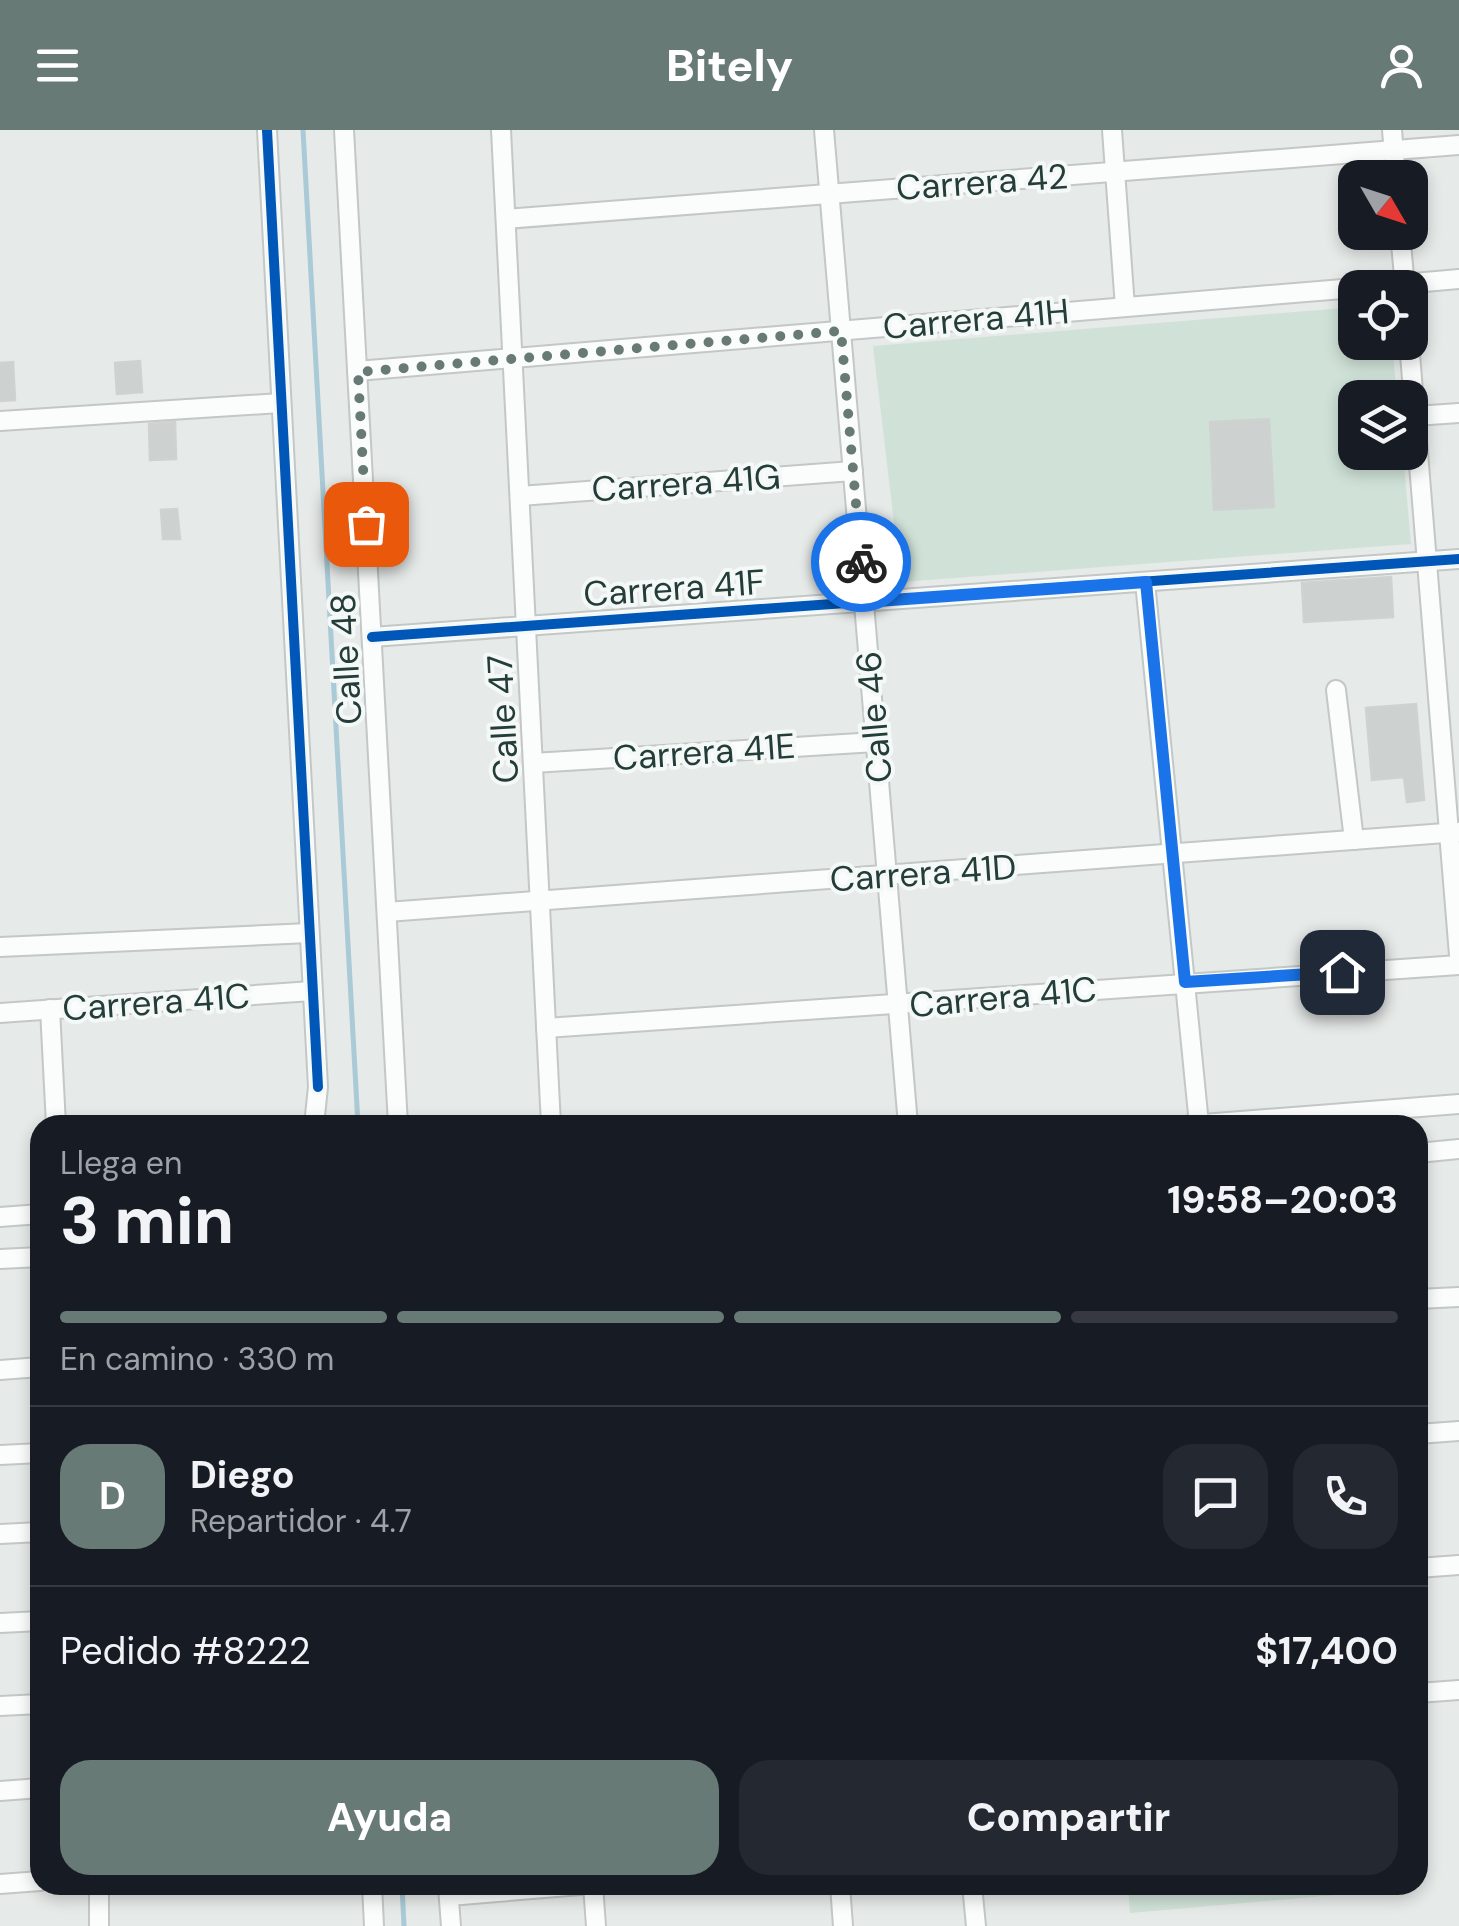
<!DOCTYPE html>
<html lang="es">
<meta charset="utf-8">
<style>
body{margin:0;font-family:"DM Sans",sans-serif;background:#242831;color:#f1f3f6;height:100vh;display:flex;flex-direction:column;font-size:38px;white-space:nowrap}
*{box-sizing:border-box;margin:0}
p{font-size:32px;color:#9ea1a6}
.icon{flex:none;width:55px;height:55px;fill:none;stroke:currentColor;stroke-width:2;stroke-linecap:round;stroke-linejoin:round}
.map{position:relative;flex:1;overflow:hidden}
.drawer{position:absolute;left:30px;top:985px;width:1398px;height:780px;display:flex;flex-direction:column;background:#171b24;border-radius:30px;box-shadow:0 5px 15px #0003}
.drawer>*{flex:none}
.needle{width:65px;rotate:129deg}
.controls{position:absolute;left:1338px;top:30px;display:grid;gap:20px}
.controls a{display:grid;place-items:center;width:90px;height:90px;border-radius:20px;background:#171b24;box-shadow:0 5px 15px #0003;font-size:50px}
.pin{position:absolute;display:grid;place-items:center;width:85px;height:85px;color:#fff;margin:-42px;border-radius:20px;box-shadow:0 5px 15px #0006}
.courier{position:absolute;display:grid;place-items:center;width:100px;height:100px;margin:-50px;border:8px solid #1a73e8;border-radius:50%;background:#fff;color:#222;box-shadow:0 2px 12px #0007}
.headline em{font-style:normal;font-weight:800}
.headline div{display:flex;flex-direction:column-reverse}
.headline{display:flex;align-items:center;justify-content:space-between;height:170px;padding:0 30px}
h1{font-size:65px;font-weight:800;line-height:75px}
.bar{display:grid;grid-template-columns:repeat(4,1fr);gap:15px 10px;align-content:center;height:120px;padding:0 30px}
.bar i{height:12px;border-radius:8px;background:#363941}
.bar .selected{background:#687a76}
.bar p{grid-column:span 4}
.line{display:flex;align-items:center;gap:25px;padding:0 30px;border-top:2px solid #363941}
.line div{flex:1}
.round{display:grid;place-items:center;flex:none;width:105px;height:105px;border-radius:30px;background:#242831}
.cta{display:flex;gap:20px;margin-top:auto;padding:20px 30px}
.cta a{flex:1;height:115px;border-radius:30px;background:#687a76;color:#fff;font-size:40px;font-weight:800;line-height:115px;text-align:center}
.cta a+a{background:#242831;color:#f1f3f6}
header{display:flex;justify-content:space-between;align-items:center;height:130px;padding:0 30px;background:#687a76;color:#fff;font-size:45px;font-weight:800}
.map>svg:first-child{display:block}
.green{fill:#d0e2d8}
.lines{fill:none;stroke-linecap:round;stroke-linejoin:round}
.stream{stroke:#a9cad6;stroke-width:5}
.building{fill:#cdd1d0;stroke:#ced3d1;stroke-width:2.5}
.minor-casing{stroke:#c3c7c6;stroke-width:22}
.minor{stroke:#fbfcfc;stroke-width:18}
.cycleway-casing{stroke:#f4f9f7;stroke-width:16}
.cycleway{stroke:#0057b8;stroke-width:10}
.done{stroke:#687a76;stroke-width:10;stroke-dasharray:0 18}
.route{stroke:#1a73e8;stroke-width:12}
.labels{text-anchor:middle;stroke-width:8;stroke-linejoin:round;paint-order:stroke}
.street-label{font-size:35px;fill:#243d39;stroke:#f4f9f7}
</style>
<header><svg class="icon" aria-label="menu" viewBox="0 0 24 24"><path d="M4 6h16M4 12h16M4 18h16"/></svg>Bitely<svg class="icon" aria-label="person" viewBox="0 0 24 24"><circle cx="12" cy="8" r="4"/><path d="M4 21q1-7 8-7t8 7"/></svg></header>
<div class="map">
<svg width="1459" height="1796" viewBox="0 0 1459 1796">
<rect width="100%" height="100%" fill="#e6eae8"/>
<g class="green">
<path d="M 1355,177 L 1355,212 L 1392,213 L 1397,267 L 1355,268 L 1355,322 L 1403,323 L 1411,414 L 901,452 L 873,216 Z"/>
<path d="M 1128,1755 L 1369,1755 L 1369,1762 L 1130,1783 Z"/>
</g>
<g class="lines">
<g class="stream">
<path d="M 303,0 L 358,995"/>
<path d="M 402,1755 L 404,1796"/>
</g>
</g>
<g class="building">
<path d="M 140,231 L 142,262 L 117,264 L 115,233 Z"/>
<path d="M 13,232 L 15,270 L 0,271 L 0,233 Z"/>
<path d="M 1269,289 L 1274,377 L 1214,380 L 1210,292 Z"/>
<path d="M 175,292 L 176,329 L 150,330 L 149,294 Z"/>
<path d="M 177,379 L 180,409 L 163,409 L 161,380 Z"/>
<path d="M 1391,447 L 1393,487 L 1304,492 L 1302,453 Z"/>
<path d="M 1416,574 L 1424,670 L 1407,672 L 1404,647 L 1372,650 L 1366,578 Z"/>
</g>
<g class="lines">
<g class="minor-casing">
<g id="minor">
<path d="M 267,0 L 318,957 L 314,995"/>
<path d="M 344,0 L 398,995"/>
<path d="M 501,0 L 551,995"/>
<path d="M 824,0 L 908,995"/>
<path d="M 1112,0 L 1125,177"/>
<path d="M 1392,0 L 1396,48"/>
<path d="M 506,89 L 1459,15"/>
<path d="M 1400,102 L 1405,158"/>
<path d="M 1357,158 L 1459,149"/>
<path d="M 1409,212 L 1459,825"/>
<path d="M 357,241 L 1355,158"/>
<path d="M 1415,286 L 1459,283"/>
<path d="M 0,291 L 281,273"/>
<path d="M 520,366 L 853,341"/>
<path d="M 1145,452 L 1199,994"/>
<path d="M 372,507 L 1459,429"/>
<path d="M 1336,560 L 1354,710"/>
<path d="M 533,633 L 876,612"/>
<path d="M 387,782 L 1459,702"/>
<path d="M 0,817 L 309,803"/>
<path d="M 50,879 L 56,995"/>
<path d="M 0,883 L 312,861"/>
<path d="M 546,898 C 851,879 1154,854 1459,835"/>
<path d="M 1190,995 L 1459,974"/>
<path d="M 1418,1023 L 1459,1019"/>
<path d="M 0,1087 L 40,1084"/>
<path d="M 0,1129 L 40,1127"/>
<path d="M 1418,1169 L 1459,1167"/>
<path d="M 0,1240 L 40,1237"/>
<path d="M 1418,1304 L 1459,1301"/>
<path d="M 0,1325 L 40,1323"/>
<path d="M 0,1404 L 40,1402"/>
<path d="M 1418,1438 L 1459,1435"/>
<path d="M 0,1493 L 40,1491"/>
<path d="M 1418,1563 L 1459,1560"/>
<path d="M 0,1576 L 40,1574"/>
<path d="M 0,1661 L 40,1658"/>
<path d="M 0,1754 L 40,1751"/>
<path d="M 372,1755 L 374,1796"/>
<path d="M 593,1755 L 596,1796"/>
<path d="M 840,1755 L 843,1796"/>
<path d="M 972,1755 L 976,1796"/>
<path d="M 448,1757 L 451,1796"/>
<path d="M 449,1766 L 581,1755"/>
<path d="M 99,1796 L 99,1755"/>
</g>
</g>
<use href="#minor" class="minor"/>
<g class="cycleway-casing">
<g id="cycleway">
<path d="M 267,0 L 318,957"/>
<path d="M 372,507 L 1459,429"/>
</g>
</g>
<use href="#cycleway" class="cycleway"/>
</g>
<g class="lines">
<path class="done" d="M 366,394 L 358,242 L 841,201 L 861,432"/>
<path class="route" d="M 861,432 L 864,472 L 1146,452 L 1185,852 L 1342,842"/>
</g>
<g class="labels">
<g class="street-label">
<text transform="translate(982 52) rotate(-4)" y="12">Carrera 42</text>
<text transform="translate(976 189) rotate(-5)" y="12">Carrera 41H</text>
<text transform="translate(686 353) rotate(-4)" y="12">Carrera 41G</text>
<text transform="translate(674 458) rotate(-4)" y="12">Carrera 41F</text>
<text transform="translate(346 529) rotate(-93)" y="12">Calle 48</text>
<text transform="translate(874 587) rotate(-95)" y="12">Calle 46</text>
<text transform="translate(503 589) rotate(-93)" y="12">Calle 47</text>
<text transform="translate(704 622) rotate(-4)" y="12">Carrera 41E</text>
<text transform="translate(923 743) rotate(-4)" y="12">Carrera 41D</text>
<text transform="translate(1003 867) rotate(-5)" y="12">Carrera 41C</text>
<text transform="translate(156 872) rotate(-4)" y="12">Carrera 41C</text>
</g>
</g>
</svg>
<div class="controls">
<a><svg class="needle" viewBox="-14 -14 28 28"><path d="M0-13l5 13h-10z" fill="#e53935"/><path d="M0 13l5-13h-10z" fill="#9ea1a6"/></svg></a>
<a><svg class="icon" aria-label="locate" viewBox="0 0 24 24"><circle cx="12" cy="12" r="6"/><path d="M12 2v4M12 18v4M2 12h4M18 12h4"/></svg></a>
<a><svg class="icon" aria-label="layers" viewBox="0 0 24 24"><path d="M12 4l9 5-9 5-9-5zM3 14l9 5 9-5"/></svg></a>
</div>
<div class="pin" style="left:366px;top:394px;background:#ea580c"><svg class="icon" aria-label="bag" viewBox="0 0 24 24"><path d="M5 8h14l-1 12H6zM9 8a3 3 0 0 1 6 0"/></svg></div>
<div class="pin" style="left:1342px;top:842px;background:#1f2937"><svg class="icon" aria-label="home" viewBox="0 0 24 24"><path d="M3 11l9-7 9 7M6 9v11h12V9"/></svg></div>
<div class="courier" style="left:861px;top:432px"><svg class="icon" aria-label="bike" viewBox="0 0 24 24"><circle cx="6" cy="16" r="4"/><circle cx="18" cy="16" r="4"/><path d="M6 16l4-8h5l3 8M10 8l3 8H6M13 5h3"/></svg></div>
<section class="drawer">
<div class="headline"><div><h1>3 min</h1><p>Llega en</p></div><em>19:58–20:03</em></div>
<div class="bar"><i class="selected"></i><i class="selected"></i><i class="selected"></i><i></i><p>En camino · 330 m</p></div>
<div class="line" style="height:180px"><b class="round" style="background:#687a76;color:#fff">D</b><div><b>Diego</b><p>Repartidor · 4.7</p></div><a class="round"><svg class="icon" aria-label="chat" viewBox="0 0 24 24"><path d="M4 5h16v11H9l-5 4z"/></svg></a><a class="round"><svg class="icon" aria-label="phone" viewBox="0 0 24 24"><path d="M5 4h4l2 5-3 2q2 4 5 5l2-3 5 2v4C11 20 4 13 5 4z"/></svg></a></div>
<div class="line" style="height:130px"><div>Pedido #8222</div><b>$17,400</b></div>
<div class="cta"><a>Ayuda</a><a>Compartir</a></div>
</section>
</div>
